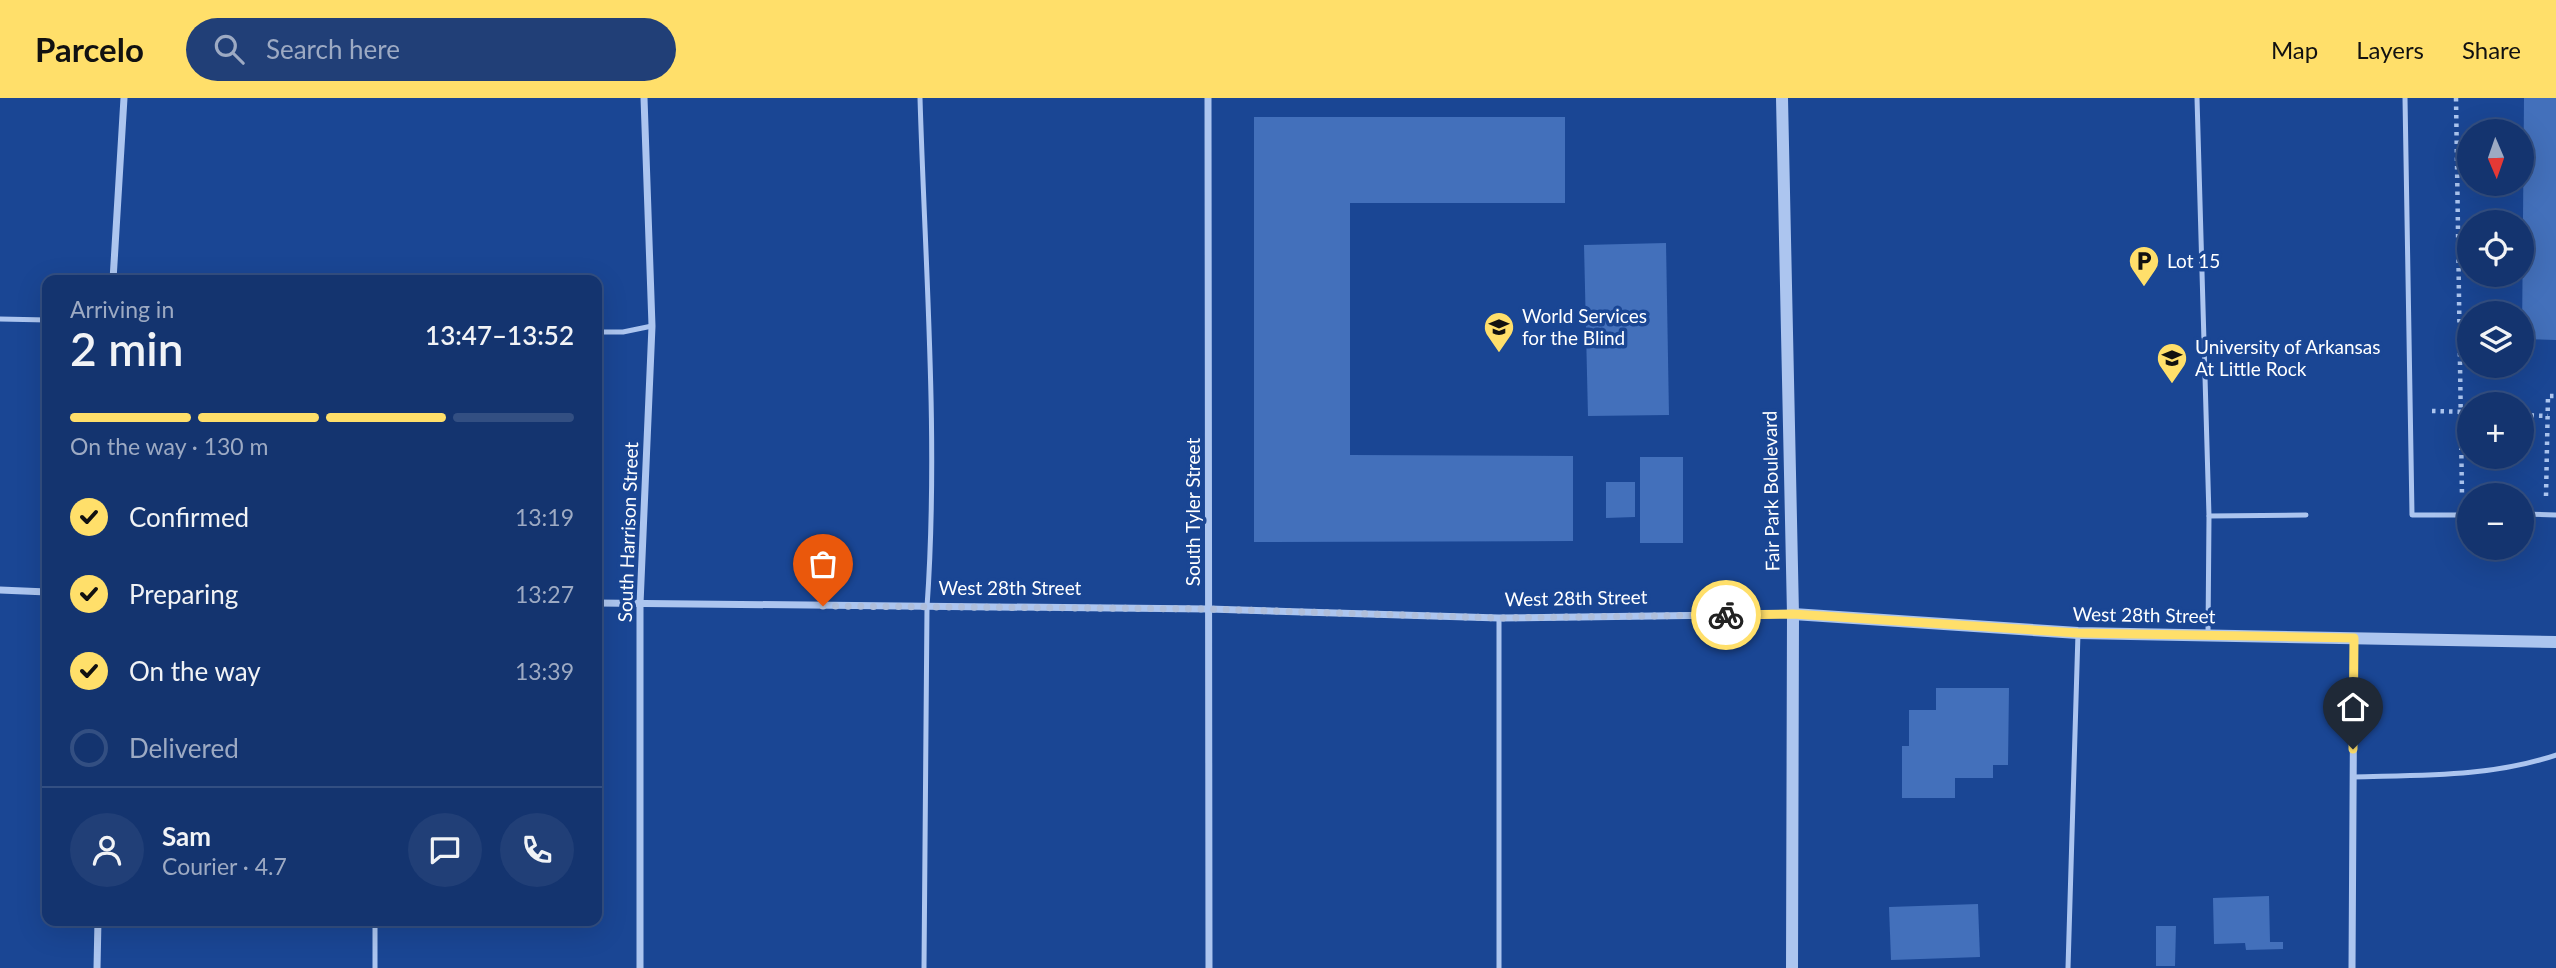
<!DOCTYPE html>
<meta charset="utf-8">
<style>
body{margin:0;font-family:Lato,sans-serif;background:#213f77;color:#f1f3f6;height:100vh;display:flex;flex-direction:column;font-size:26px;white-space:nowrap}
*{box-sizing:border-box;margin:0}
p{font-size:23px;color:#9daac3}
.icon{flex:none;width:38px;height:38px;fill:none;stroke:currentColor;stroke-width:2;stroke-linecap:round;stroke-linejoin:round}
.map{position:relative;flex:1;overflow:hidden}
.panel{position:absolute;left:42px;top:177px;width:560px;height:651px;display:flex;flex-direction:column;background:#14346f;border-radius:14px;box-shadow:0 7px 28px #0002,0 0 0 2px #334f82}
.panel>*{flex:none}
.needle{width:46px;rotate:178deg}
.fabs{position:absolute;left:2457px;top:21px;display:grid;gap:14px}
.fabs a{display:grid;place-items:center;width:77px;height:77px;border-radius:50%;background:#14346f;box-shadow:0 7px 28px #0002,0 0 0 2px #334f82;font-size:35px}
.pin{position:absolute;display:grid;place-items:center;width:60px;height:60px;color:#fff;margin:-72px -30px;border-radius:50% 50% 50% 0;rotate:-45deg;box-shadow:0 0 7px #0007}
.pin .icon{rotate:45deg}
.courier{position:absolute;display:grid;place-items:center;width:70px;height:70px;margin:-35px;border:5px solid #ffdf6a;border-radius:50%;background:#fff;color:#222;box-shadow:0 2px 9px #0007}
.summary em{font-style:normal;font-weight:600}
.summary div{display:flex;flex-direction:column-reverse}
.summary{display:flex;align-items:center;justify-content:space-between;height:119px;padding:0 28px}
h1{font-size:46px;font-weight:600;line-height:52px}
.bar{display:grid;grid-template-columns:repeat(4,1fr);gap:10px 7px;align-content:center;height:84px;padding:0 28px}
.bar i{height:9px;border-radius:5px;background:#334f82}
.bar .current{background:#ffdf6a}
.bar p{grid-column:span 4}
.line{display:flex;align-items:center;gap:18px;padding:0 28px;border-top:2px solid #334f82}
.line div{flex:1}
.round{display:grid;place-items:center;flex:none;width:74px;height:74px;border-radius:37px;background:#213f77}
ol{padding:0 28px;list-style:none}
li{display:flex;align-items:center;gap:21px;height:77px}
li p{margin-inline-start:auto}
li .icon{padding:7px;border-radius:50%;background:#ffdf6a;color:#111;stroke-width:4}
li:last-child{color:#9daac3}
li i{width:38px;height:38px;border:4px solid #334f82;border-radius:50%}
header{display:flex;align-items:center;gap:42px;box-sizing:border-box;height:98px;padding:0 35px;background:#ffdf6a;color:#111}
header strong{font-size:33px}
nav{display:flex;gap:38px;margin-inline-start:auto;font-size:24px}
.search{width:490px;height:63px;background:#213f77;display:flex;align-items:center;gap:18px;box-sizing:border-box;padding:0 24px;border-radius:38px;color:#9daac3;font-size:26px}
.map>svg:first-child{display:block}
.building{fill:#4370bb}
.lines{fill:none;stroke-linecap:round;stroke-linejoin:round}
.path{stroke:#acc5ef;stroke-width:4.5;stroke-dasharray:3.5 5;stroke-linecap:butt}
.service{stroke:#acc5ef;stroke-width:5}
.minor{stroke:#acc5ef;stroke-width:7}
.tertiary{stroke:#acc5ef;stroke-width:12}
.done{stroke:#afbeda;stroke-width:7;stroke-dasharray:0 12.6}
.route{stroke:#ffdf6a;stroke-width:9}
.labels{text-anchor:middle;stroke-width:7;stroke-linejoin:round;paint-order:stroke}
.poi-label{font-size:19px;fill:#fff;stroke:#1a4694;text-anchor:start}
.street-label{font-size:19px;fill:#fff;stroke:#1a4694}
</style>
<header>
<strong>Parcelo</strong>
<div class="search"><svg class="icon" aria-label="search" viewBox="0 0 24 24"><circle cx="10" cy="10" r="6"/><path d="M15 15l6 6"/></svg>Search here</div>
<nav><a>Map</a><a>Layers</a><a>Share</a></nav>
</header>
<div class="map">
<svg width="2556" height="870" viewBox="0 0 2556 870">
<rect width="100%" height="100%" fill="#1a4694"/>
<g class="building">
<path d="M 2524,0 L 2556,0 L 2556,242 L 2522,241 Z"/>
<path d="M 1254,19 L 1565,19 L 1565,105 L 1350,105 L 1350,357 L 1573,358 L 1573,443 L 1254,444 Z"/>
<path d="M 1666,145 L 1669,317 L 1588,318 L 1584,147 Z"/>
<rect x="1640" y="359" width="43" height="86"/>
<path d="M 1606,384 L 1635,384 L 1635,419 L 1606,420 Z"/>
<path d="M 1936,590 L 2009,590 L 2008,667 L 1993,667 L 1993,680 L 1955,680 L 1955,700 L 1902,700 L 1902,648 L 1909,648 L 1909,612 L 1936,612 Z"/>
<path d="M 2269,798 L 2270,844 L 2283,844 L 2283,851 L 2246,852 L 2245,845 L 2214,846 L 2213,800 Z"/>
<path d="M 1978,806 L 1980,859 L 1891,862 L 1889,809 Z"/>
<path d="M 2156,828 L 2176,828 L 2175,868 L 2156,868 Z"/>
</g>
<g class="lines">
<g class="path">
<path d="M 2456,0 L 2462,398"/>
<path d="M 2432,313 L 2469,314"/>
<path d="M 2522,317 L 2548,318"/>
<path d="M 2546,398 L 2548,298 L 2556,298"/>
</g>
<g class="service">
<path d="M 920,0 C 925,169 939,340 927,509 L 924,870"/>
<path d="M 2197,0 L 2209,418 L 2208,536"/>
<path d="M 2405,0 L 2412,417 L 2469,417"/>
<path d="M 0,221 L 47,222"/>
<path d="M 597,234 L 623,234 L 652,228"/>
<path d="M 2522,416 L 2556,417"/>
<path d="M 2209,418 L 2306,417"/>
<path d="M 2353,679 C 2422,677 2491,679 2556,657"/>
<path d="M 375,870 L 375,822"/>
<path d="M 1499,870 L 1499,520"/>
<path d="M 2068,870 L 2078,535"/>
</g>
<g class="minor">
<path d="M 1208,0 L 1209,870"/>
<path d="M 113,182 L 124,0"/>
<path d="M 0,492 L 47,494"/>
<path d="M 597,505 L 1209,511 L 1499,520 L 1793,516"/>
<path d="M 97,870 L 98,822"/>
<path d="M 640,870 L 640,506 L 652,228 L 644,0"/>
<path d="M 2352,870 L 2354,540"/>
</g>
<g class="tertiary">
<path d="M 1782,0 L 1793,516 L 1792,870"/>
<path d="M 1793,516 L 2078,535 L 2556,544"/>
</g>
</g>
<g class="lines">
<path class="done" d="M 823,508 L 1209,511 L 1499,520 L 1726,517"/>
<path class="route" d="M 1726,517 L 1793,516 L 2078,535 L 2354,540 L 2353,651"/>
</g>
<defs>
<g id="parking-pin" transform="scale(1.575)"><path d="M0 17L-7.5 6A9.5 9.5 0 1 1 7.5 6Z" fill="#ffdf6a" stroke="#1a4694"/><path d="M-3.5-5.5H1a3.5 3.5 0 0 1 0 7H-1V5.5H-3.5ZM-1-3.4V-.6H.8a1.4 1.4 0 0 0 0-2.8Z" fill="#111"/></g>
<g id="university-pin" transform="scale(1.575)"><path d="M0 17L-7.5 6A9.5 9.5 0 1 1 7.5 6Z" fill="#ffdf6a" stroke="#1a4694"/><path d="M0-5L7-2L0 1L-7-2ZM-4 1L0 2.5L4 1V4Q0 6-4 4Z" fill="#111"/></g>
</defs>
<g fill-rule="evenodd">
<use href="#parking-pin" x="2144" y="163"/>
<use href="#university-pin" x="1499" y="229"/>
<use href="#university-pin" x="2172" y="260"/>
</g>
<g class="labels">
<g class="poi-label">
<text x="2167" y="170">Lot 15</text>
<text x="1522" y="225">World Services<tspan x="1522" dy="22">for the Blind</tspan></text>
<text x="2195" y="256">University of Arkansas<tspan x="2195" dy="22">At Little Rock</tspan></text>
</g>
<g class="street-label">
<text transform="translate(1771 393) rotate(-91)" y="7">Fair Park Boulevard</text>
<text transform="translate(1193 414) rotate(-90)" y="7">South Tyler Street</text>
<text transform="translate(628 434) rotate(-88)" y="7">South Harrison Street</text>
<text x="1010" y="497">West 28th Street</text>
<text transform="translate(1576 500) rotate(-1)" y="7">West 28th Street</text>
<text transform="translate(2144 517) rotate(1)" y="7">West 28th Street</text>
</g>
</g>
</svg>
<div class="fabs">
<a><svg class="needle" viewBox="-14 -14 28 28"><path d="M0-13l5 13h-10z" fill="#e53935"/><path d="M0 13l5-13h-10z" fill="#9daac3"/></svg></a>
<a><svg class="icon" aria-label="locate" viewBox="0 0 24 24"><circle cx="12" cy="12" r="6"/><path d="M12 2v4M12 18v4M2 12h4M18 12h4"/></svg></a>
<a><svg class="icon" aria-label="layers" viewBox="0 0 24 24"><path d="M12 4l9 5-9 5-9-5zM3 14l9 5 9-5"/></svg></a>
<a>+</a>
<a>−</a>
</div>
<div class="pin" style="left:823px;top:508px;background:#ea580c"><svg class="icon" aria-label="bag" viewBox="0 0 24 24"><path d="M5 8h14l-1 12H6zM9 8a3 3 0 0 1 6 0"/></svg></div>
<div class="pin" style="left:2353px;top:651px;background:#1f2937"><svg class="icon" aria-label="home" viewBox="0 0 24 24"><path d="M3 11l9-7 9 7M6 9v11h12V9"/></svg></div>
<div class="courier" style="left:1726px;top:517px"><svg class="icon" aria-label="bike" viewBox="0 0 24 24"><circle cx="6" cy="16" r="4"/><circle cx="18" cy="16" r="4"/><path d="M6 16l4-8h5l3 8M10 8l3 8H6M13 5h3"/></svg></div>
<section class="panel">
<div class="summary"><div><h1>2 min</h1><p>Arriving in</p></div><em>13:47–13:52</em></div>
<div class="bar"><i class="current"></i><i class="current"></i><i class="current"></i><i></i><p>On the way · 130 m</p></div>
<ol>
<li><svg class="icon" aria-label="check" viewBox="0 0 24 24"><path d="M5 12l5 5 9-10"/></svg>Confirmed<p>13:19</p></li>
<li><svg class="icon" aria-label="check" viewBox="0 0 24 24"><path d="M5 12l5 5 9-10"/></svg>Preparing<p>13:27</p></li>
<li><svg class="icon" aria-label="check" viewBox="0 0 24 24"><path d="M5 12l5 5 9-10"/></svg>On the way<p>13:39</p></li>
<li><i></i>Delivered</li>
</ol>
<div class="line" style="height:126px"><a class="round"><svg class="icon" aria-label="person" viewBox="0 0 24 24"><circle cx="12" cy="8" r="4"/><path d="M4 21q1-7 8-7t8 7"/></svg></a><div><b>Sam</b><p>Courier · 4.7</p></div><a class="round"><svg class="icon" aria-label="chat" viewBox="0 0 24 24"><path d="M4 5h16v11H9l-5 4z"/></svg></a><a class="round"><svg class="icon" aria-label="phone" viewBox="0 0 24 24"><path d="M5 4h4l2 5-3 2q2 4 5 5l2-3 5 2v4C11 20 4 13 5 4z"/></svg></a></div>
</section>
</div>
